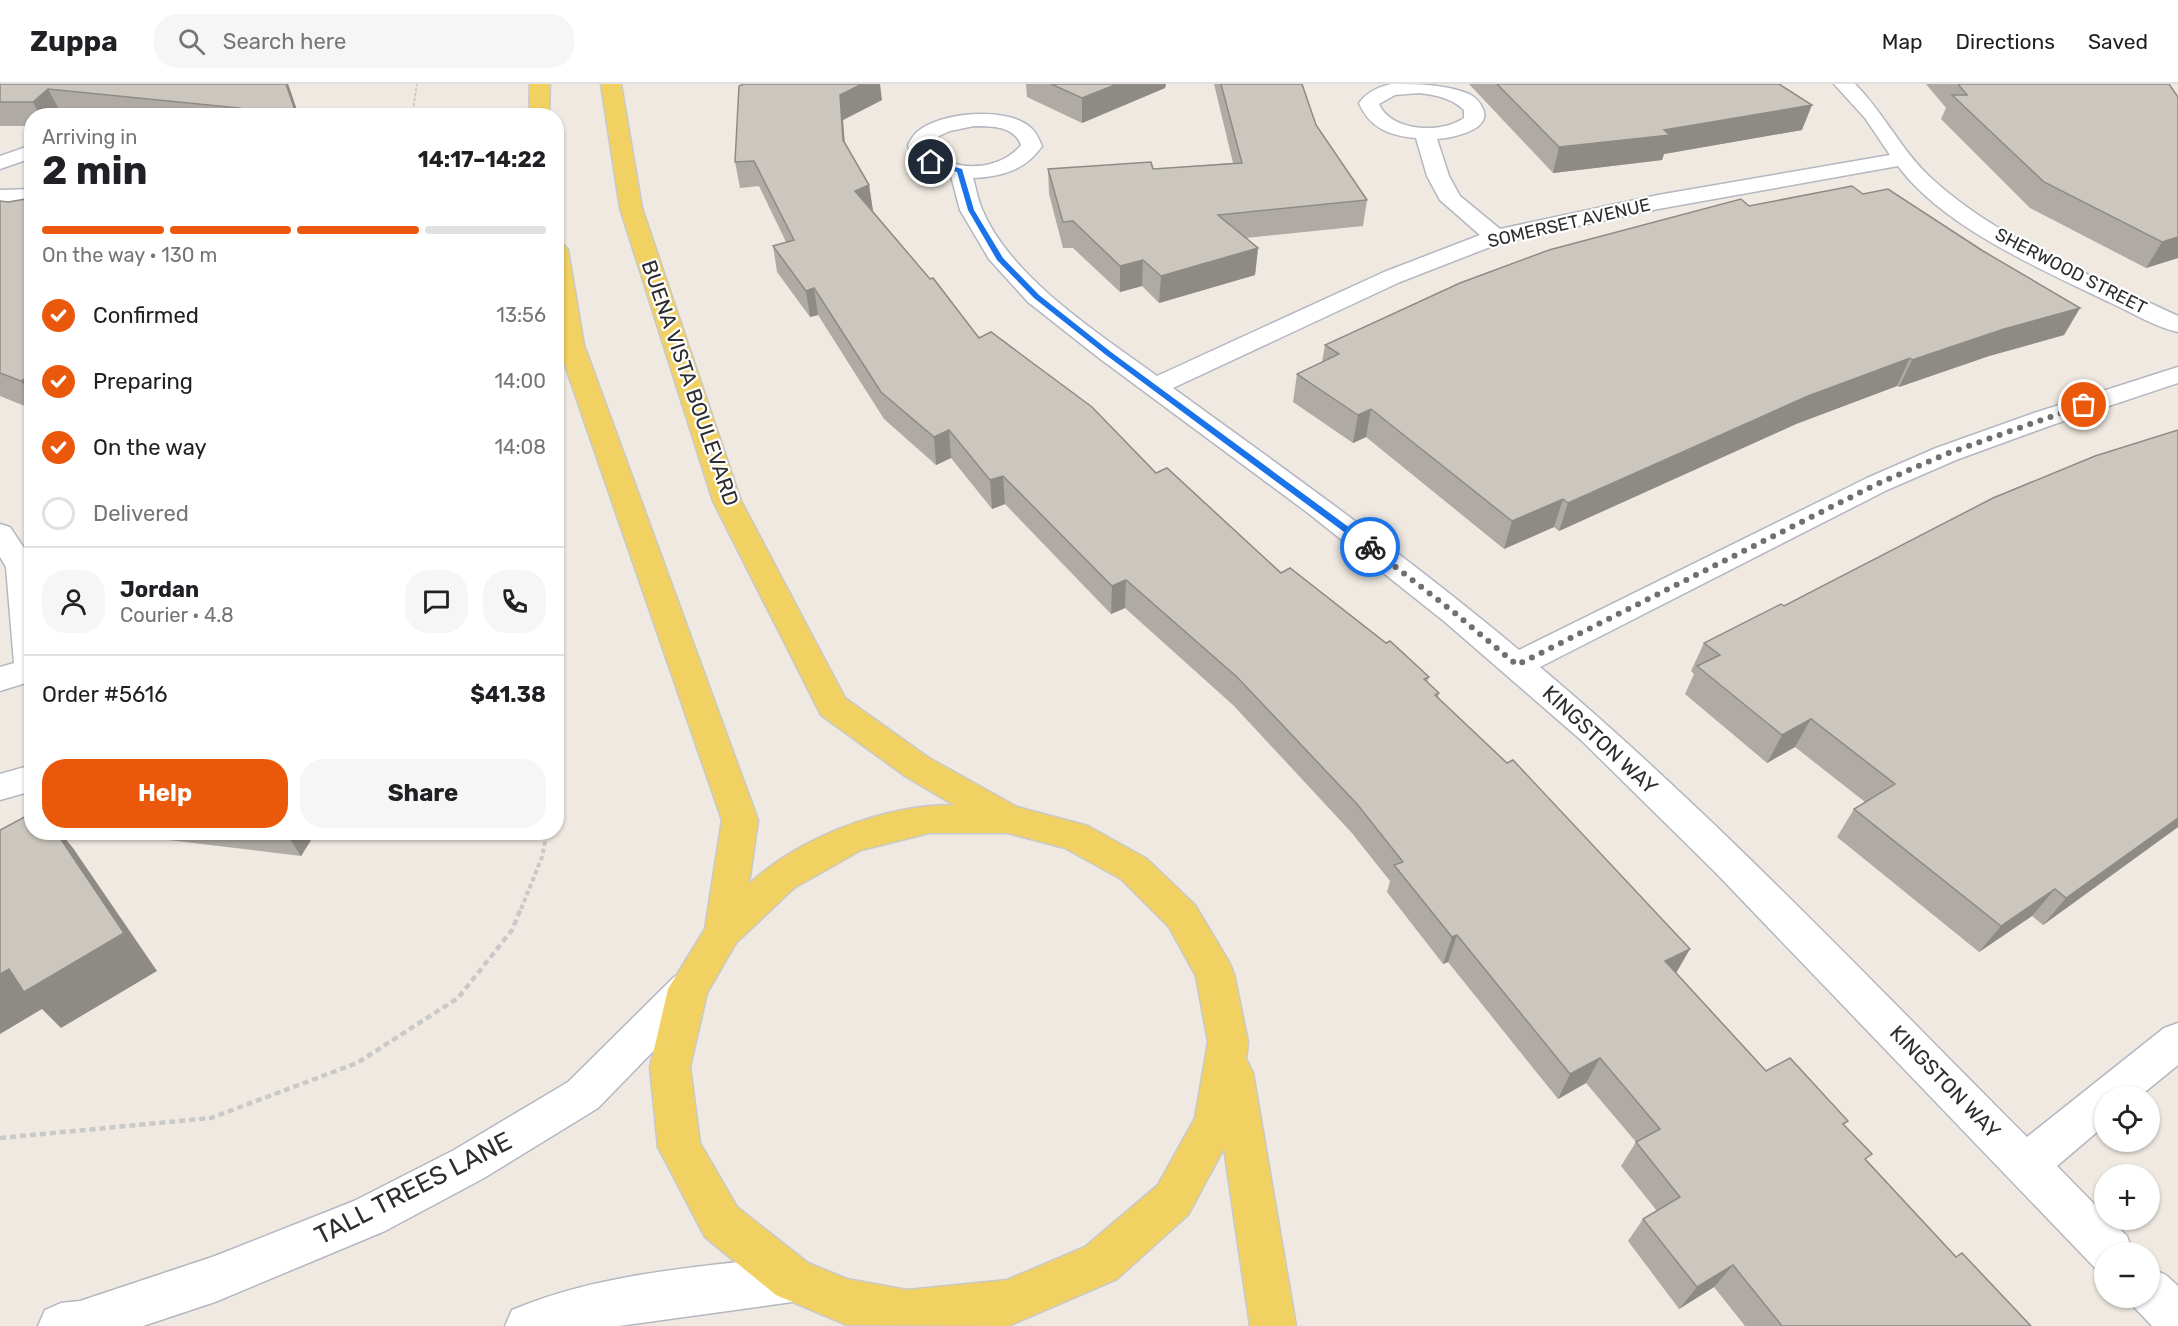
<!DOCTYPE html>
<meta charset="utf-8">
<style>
body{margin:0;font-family:Rubik,sans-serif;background:#f6f6f6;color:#202124;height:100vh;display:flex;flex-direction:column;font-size:22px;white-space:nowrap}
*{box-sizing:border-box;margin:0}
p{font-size:20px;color:#757577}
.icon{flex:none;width:33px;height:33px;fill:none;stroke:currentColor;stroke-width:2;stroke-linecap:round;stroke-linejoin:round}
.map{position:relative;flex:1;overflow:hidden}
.panel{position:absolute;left:24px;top:24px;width:540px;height:732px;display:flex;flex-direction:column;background:#fff;border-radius:24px;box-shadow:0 2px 4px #0004}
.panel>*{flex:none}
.fabs{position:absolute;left:2094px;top:1002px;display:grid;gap:12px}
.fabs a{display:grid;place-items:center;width:66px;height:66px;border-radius:50%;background:#fff;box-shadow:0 2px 4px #0004;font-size:30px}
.pin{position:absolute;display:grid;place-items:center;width:51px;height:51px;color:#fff;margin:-26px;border:3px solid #fff;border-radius:50%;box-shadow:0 2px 6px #0007}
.courier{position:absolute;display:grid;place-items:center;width:60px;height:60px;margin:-30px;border:4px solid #1a73e8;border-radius:50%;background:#fff;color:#222;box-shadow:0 2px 8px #0007}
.headline em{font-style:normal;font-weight:700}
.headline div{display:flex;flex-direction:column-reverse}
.headline{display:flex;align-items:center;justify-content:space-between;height:102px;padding:0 18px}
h1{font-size:39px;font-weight:700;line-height:45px}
.bar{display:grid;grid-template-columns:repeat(4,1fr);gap:9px 6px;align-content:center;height:72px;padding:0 18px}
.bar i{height:8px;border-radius:4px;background:#e0e0e0}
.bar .current{background:#ea580c}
.bar p{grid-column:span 4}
.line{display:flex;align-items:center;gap:15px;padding:0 18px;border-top:2px solid #e0e0e0}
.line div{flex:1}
.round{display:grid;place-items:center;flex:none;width:63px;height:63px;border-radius:24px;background:#f6f6f6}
ol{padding:0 18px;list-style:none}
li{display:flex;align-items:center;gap:18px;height:66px}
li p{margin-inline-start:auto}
li .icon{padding:6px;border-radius:50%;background:#ea580c;color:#fff;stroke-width:4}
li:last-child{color:#757577}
li i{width:33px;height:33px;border:3px solid #e0e0e0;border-radius:50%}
.primary-button{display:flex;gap:12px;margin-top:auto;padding:12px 18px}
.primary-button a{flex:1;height:69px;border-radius:24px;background:#ea580c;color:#fff;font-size:24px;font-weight:700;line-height:69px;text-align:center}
.primary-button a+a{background:#f6f6f6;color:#202124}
header{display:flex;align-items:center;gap:36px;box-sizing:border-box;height:84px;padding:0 30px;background:#fff;border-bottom:2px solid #e0e0e0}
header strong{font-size:28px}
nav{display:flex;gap:33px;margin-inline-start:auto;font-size:21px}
.search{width:420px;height:54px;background:#f6f6f6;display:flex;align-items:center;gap:15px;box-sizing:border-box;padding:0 21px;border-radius:24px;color:#757577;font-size:22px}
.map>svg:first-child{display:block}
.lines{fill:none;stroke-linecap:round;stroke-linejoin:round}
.minor-casing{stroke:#b4b7c1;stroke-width:3}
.major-casing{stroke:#c9c9c9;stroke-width:3}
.path-far2{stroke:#c9c9c9;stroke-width:2;stroke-dasharray:3 2;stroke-linecap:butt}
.path-far1{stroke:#c9c9c9;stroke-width:4;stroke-dasharray:4.5 3;stroke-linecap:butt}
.path{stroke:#c9c9c9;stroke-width:4.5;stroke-dasharray:6 4;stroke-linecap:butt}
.minor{fill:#fff;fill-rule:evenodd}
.major{fill:#f2d163;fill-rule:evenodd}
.wall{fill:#afaba4}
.shaded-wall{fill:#8e8b86}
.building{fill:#cbc7bf;stroke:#8e8b86;stroke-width:1.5}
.route{fill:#1a73e8}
.done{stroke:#726f6d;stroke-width:6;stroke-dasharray:0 10.8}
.labels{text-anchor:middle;stroke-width:4.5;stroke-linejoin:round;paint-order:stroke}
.far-street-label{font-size:18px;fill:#2e2e2e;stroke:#fff}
.street-label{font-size:21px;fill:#2e2e2e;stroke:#fff}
.near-street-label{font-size:26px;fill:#2e2e2e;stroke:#fff}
</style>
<header>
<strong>Zuppa</strong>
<div class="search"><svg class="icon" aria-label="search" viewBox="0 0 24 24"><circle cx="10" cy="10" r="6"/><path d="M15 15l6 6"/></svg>Search here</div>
<nav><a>Map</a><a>Directions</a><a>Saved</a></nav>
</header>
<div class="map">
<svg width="2178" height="1242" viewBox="0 0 2178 1242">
<rect width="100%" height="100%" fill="#efe9e1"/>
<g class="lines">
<g class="minor-casing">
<g id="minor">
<path d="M 1391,0 C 1417,0 1445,0 1469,10 C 1475,13 1479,17 1482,23 C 1495,46 1451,54 1437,55 L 1449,92 L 1460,112 L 1500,145 L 1658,111 L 1890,71 L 1865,34 L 1834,0 L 1855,0 C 1884,29 1901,66 1930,93 C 1999,157 2094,192 2178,232 L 2178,248 C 2155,243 2133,229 2111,219 C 2044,187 1943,143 1898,82 L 1658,125 L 1503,158 L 1400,198 L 1173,304 C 1290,389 1408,473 1519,566 L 1867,394 L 1936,364 L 2034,329 L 2178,283 L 2178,299 L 2052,341 L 1956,376 L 1887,406 L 1540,583 C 1712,728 1868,894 2027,1053 L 2164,944 L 2178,939 L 2178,981 L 2140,1012 L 2104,1012 L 2104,1042 L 2057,1082 L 2104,1130 L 2104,1136 L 2110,1136 L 2127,1152 L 2133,1168 L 2104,1168 L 2104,1188 L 2095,1184 L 1715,788 L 1581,656 L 1445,538 L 1308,429 L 1099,274 L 1028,218 L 989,175 L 960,126 L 951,92 C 932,87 912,82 908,61 C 910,57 913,52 916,49 C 938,28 1006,22 1030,43 C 1036,48 1039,55 1042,62 C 1026,86 1001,93 973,94 C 976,104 978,116 982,125 C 1010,193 1099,250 1157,292 L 1384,188 L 1480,151 L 1440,116 L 1427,92 L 1416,54 C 1391,52 1369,44 1359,19 C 1367,8 1378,3 1391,0 ZM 1419,9 C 1435,11 1452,14 1464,26 L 1464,34 C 1442,50 1391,48 1379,20 L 1395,11 ZM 974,42 C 992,42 1014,42 1021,61 C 1000,87 954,89 930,67 L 929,61 L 939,52 L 950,47 Z"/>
<path d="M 32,61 L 32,74 L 0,85 L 0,72 Z"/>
<path d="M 32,105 L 32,119 L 0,120 L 0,106 Z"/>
<path d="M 0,440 L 10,443 L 32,476 L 32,597 L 0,607 L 0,583 L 14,579 L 6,483 L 0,473 Z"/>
<path d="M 32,681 L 32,707 L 0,716 L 0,690 Z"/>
<path d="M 688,888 L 702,893 L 708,905 L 702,917 L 598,1024 L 484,1094 L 385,1147 L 215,1218 L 143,1242 L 38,1242 L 45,1226 L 61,1219 L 80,1217 L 215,1172 L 354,1117 L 454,1066 L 568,998 L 674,893 Z"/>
<path d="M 792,1172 L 808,1179 L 815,1195 L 808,1211 L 792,1218 L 619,1242 L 505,1242 L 512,1226 C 599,1189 699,1183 792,1172 Z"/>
<path d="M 2150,1184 L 2166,1191 L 2178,1202 L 2178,1242 L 2152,1242 L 2134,1223 L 2130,1214 L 2150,1214 Z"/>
</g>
</g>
<g class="major-casing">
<g id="major">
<path d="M 530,0 L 550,0 L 549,32 L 529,32 Z"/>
<path d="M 601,0 L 621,0 L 642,124 L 741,417 L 845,614 L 929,674 L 1017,723 L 1088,742 L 1147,775 L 1195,821 L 1229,878 L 1234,890 L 1248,958 L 1246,975 L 1253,989 L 1296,1242 L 1250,1242 L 1224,1064 L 1188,1131 L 1117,1195 L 1008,1242 L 847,1241 L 776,1211 L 705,1153 L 658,1063 L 650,983 L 668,905 L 705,845 L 722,736 L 558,261 L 556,159 L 564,161 L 568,166 L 584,261 L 758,736 L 749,800 C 800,753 884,721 954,721 L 905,692 L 821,631 L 713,417 L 620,124 ZM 929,749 L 1008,749 L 1065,764 L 1121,795 L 1169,843 L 1196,892 L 1208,958 L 1195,1034 L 1158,1101 L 1085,1163 L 1007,1196 L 907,1206 L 847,1195 L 808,1179 L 737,1123 L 700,1059 L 690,983 L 707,909 L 736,859 L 794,804 L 861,766 Z"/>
</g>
</g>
<path class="path-far2" d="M 412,32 L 417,0"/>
<g class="path-far1">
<path d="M 556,689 L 556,702"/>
<path d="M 521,825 L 542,773 L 547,748"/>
</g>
<path class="path" d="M 0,1054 L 211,1034 L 357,979 L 458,914 L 512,846 L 521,824"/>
<use href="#minor" class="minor"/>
<use href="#major" class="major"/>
</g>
<g class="wall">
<path d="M 0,0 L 288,0 L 299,32 L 88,32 L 61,29 L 58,32 L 32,32 L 32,42 L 0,42 Z"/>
<path d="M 1026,0 L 1166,0 L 1165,4 L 1082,39 L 1027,13 Z"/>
<path d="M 1214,0 L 1302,0 L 1316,41 L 1367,116 L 1363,142 L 1246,154 L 1258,164 L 1255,191 L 1159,219 L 1142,202 L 1120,208 L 1073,164 L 1063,164 L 1049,110 L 1048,85 L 1153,85 L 1233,79 Z"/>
<path d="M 1469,0 L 1779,0 L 1802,46 L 1664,70 L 1662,76 L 1553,89 Z"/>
<path d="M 1926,0 L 2169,0 L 2178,174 L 2146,184 L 2030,124 L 1941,35 L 1946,24 Z"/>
<path d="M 882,16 L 843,36 L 845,60 L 869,101 L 873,127 L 979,254 L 1156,389 L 1281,489 L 1429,593 L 1427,598 L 1439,609 L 1438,613 L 1676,889 L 1766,987 L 1844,1042 L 1866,1076 L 1956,1173 L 2031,1242 L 1745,1242 L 1714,1203 L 1679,1225 L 1628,1157 L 1643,1135 L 1657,1127 L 1621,1082 L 1636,1058 L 1586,999 L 1558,1015 L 1448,878 L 1443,880 L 1387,808 L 1390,797 L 1351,748 L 1234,622 L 1125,524 L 1111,530 L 1005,420 L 992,425 L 951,374 L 936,381 L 884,335 L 818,231 L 810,233 L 777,188 L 773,162 L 786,158 L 759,102 L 740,104 L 735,78 Z"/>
<path d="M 32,114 L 32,325 L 0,312 L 0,117 L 8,118 Z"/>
<path d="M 1749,122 L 1983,167 L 2080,224 L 2064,251 L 1989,272 L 1899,303 L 1897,302 L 1796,340 L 1559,447 L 1554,443 L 1504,465 L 1366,353 L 1353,359 L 1293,318 L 1297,290 L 1322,278 L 1325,261 Z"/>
<path d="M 2178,346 L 2178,743 L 2043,841 L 2032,832 L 1979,868 L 1837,753 L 1854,725 L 1865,718 L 1795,663 L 1767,679 L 1685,610 L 1694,590 L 1691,587 L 1704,559 L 1784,522 Z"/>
<path d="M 132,748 L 316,748 L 301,772 L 135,752 Z"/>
</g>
<g class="shaded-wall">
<path d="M 286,0 L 288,0 L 299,32 L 297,32 Z"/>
<path d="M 862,0 L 880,0 L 882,16 L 843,36 L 846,81 L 843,56 L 840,11 Z"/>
<path d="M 1117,0 L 1166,0 L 1165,4 L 1082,39 L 1082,14 Z"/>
<path d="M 48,5 L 61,29 L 58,32 L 40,32 L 33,18 Z"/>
<path d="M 1812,21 L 1802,46 L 1664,70 L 1662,76 L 1553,89 L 1559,63 Z"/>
<path d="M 869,101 L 873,127 L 855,107 Z"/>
<path d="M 2178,153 L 2178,174 L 2146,184 L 2162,158 Z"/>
<path d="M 1258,164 L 1255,191 L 1159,219 L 1161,192 Z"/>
<path d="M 1143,176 L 1142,202 L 1120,208 L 1120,182 Z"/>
<path d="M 814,204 L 818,231 L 810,233 L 806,207 Z"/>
<path d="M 2080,224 L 2064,251 L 1989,272 L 1899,303 L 1912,276 L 2004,245 Z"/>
<path d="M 1910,274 L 1897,302 L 1796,340 L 1559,447 L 1568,419 L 1808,312 Z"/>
<path d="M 32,291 L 32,313 L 21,297 Z"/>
<path d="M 1371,325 L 1366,353 L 1353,359 L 1358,331 Z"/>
<path d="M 949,346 L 951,374 L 936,381 L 934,353 Z"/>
<path d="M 1003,392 L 1005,420 L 992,425 L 990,396 Z"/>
<path d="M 1563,415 L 1554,443 L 1504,465 L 1512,437 Z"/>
<path d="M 1126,496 L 1125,524 L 1111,530 L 1112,502 Z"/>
<path d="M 1811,635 L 1795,663 L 1767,679 L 1782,651 Z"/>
<path d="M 2178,734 L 2178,743 L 2043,841 L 2066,814 Z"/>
<path d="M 56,748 L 60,748 L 73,764 L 157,887 L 61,944 L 42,925 L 0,950 L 0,890 L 9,885 Z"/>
<path d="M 285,748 L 316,748 L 301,772 Z"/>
<path d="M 2055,805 L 2032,832 L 1979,868 L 2001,842 Z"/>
<path d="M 1457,851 L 1448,878 L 1443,880 L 1452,853 Z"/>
<path d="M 1690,865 L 1675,891 L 1665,877 Z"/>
<path d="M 1600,974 L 1586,999 L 1558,1015 L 1570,990 Z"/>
<path d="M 1733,1181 L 1714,1203 L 1679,1225 L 1697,1203 Z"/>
</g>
<g class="building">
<path d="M 0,0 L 286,0 L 297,32 L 226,32 L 239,24 L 48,5 L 33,18 L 0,18 Z"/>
<path d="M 744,0 L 862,0 L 840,11 L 843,56 L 869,101 L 855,107 L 930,195 L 933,194 L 979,254 L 991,248 L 1092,323 L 1156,389 L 1167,384 L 1281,489 L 1290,484 L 1386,559 L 1390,557 L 1429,593 L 1424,595 L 1439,609 L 1435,611 L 1507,679 L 1513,676 L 1690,865 L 1665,877 L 1766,987 L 1790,974 L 1848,1037 L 1843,1040 L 1872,1070 L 1865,1075 L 1956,1173 L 1962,1169 L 2031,1242 L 1782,1242 L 1733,1181 L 1697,1203 L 1643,1135 L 1680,1113 L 1636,1058 L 1660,1045 L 1600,974 L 1570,990 L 1457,851 L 1452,853 L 1394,781 L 1403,778 L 1357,720 L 1237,593 L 1126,496 L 1112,502 L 1003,392 L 990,396 L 949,346 L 934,353 L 881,308 L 814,204 L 806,207 L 773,162 L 794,156 L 754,77 L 735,78 L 739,2 Z"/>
<path d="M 1051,0 L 1117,0 L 1082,14 Z"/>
<path d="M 1221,0 L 1302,0 L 1316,41 L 1367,116 L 1218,131 L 1258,164 L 1161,192 L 1143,176 L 1120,182 L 1073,137 L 1063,138 L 1048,85 L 1151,78 L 1153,85 L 1242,79 Z"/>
<path d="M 1497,0 L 1779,0 L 1812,21 L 1664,46 L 1670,51 L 1559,63 Z"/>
<path d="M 1958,0 L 2169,0 L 2178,13 L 2178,153 L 2162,158 L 2044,98 L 1952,11 L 1967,11 Z"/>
<path d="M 1852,102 L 1863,110 L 1888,105 L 1983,167 L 2080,224 L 2004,245 L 1912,276 L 1910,274 L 1808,312 L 1568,419 L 1563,415 L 1512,437 L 1371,325 L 1358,331 L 1297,290 L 1339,270 L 1325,261 L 1460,199 L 1549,166 L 1741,115 L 1749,122 Z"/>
<path d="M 32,114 L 32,291 L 21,297 L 0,289 L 0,117 L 8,118 Z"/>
<path d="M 2178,346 L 2178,734 L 2066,814 L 2055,805 L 2001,842 L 1854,725 L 1895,700 L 1811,635 L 1782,651 L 1697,582 L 1720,571 L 1704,559 L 1781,520 L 1784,522 L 1993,414 L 2095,372 Z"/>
<path d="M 32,729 L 32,748 L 56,748 L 124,849 L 24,908 L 9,885 L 0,890 L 0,746 Z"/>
</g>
<path class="route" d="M 931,76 L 962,85 L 974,126 L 1003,174 L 1039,211 L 1111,268 L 1373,461 L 1373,465 L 1367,465 L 1106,271 L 1034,214 L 997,176 L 968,126 L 957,88 L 929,79 Z"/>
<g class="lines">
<path class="done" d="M 1370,463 L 1456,530 L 1517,581 L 1877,400 L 1946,370 L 2084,321"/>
</g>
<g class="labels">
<g class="far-street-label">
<text transform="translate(1569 139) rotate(-13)" y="6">SOMERSET AVENUE</text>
<text transform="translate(2071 187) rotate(27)" y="6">SHERWOOD STREET</text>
</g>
<g class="street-label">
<text transform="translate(690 299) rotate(71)" y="7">BUENA VISTA BOULEVARD</text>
<text transform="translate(1600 656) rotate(43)" y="7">KINGSTON WAY</text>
<text transform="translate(1945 998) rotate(46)" y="7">KINGSTON WAY</text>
</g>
<g class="near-street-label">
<text transform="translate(413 1104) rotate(-27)" y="9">TALL TREES LANE</text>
</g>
</g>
</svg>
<div class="fabs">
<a><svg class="icon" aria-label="locate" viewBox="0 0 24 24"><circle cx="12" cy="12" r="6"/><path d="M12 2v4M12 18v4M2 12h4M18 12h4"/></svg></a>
<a>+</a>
<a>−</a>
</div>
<div class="pin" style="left:2084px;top:321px;background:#ea580c"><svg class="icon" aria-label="bag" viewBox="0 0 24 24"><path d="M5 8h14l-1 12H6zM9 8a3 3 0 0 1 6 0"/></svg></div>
<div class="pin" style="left:931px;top:78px;background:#1f2937"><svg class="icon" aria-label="home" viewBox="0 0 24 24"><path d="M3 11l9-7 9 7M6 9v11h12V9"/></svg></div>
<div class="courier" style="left:1370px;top:463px"><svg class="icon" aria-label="bike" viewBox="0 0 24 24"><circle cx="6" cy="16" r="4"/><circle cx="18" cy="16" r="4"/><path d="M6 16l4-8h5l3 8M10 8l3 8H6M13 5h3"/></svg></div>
<section class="panel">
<div class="headline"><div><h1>2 min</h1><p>Arriving in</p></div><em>14:17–14:22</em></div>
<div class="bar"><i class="current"></i><i class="current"></i><i class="current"></i><i></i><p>On the way · 130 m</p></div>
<ol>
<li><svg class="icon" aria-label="check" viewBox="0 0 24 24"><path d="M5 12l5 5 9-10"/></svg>Confirmed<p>13:56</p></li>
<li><svg class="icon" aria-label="check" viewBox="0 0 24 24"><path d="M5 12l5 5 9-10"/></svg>Preparing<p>14:00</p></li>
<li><svg class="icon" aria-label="check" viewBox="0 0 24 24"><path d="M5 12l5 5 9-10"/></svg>On the way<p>14:08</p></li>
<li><i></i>Delivered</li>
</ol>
<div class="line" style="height:108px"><a class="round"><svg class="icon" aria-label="person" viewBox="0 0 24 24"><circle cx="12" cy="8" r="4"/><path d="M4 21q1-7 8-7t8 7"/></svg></a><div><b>Jordan</b><p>Courier · 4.8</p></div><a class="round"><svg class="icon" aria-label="chat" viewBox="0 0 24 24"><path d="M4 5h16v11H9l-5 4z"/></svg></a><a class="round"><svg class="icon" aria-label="phone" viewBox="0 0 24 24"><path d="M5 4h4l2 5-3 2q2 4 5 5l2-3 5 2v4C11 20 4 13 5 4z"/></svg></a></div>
<div class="line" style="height:78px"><div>Order #5616</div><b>$41.38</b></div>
<div class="primary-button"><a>Help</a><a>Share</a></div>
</section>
</div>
